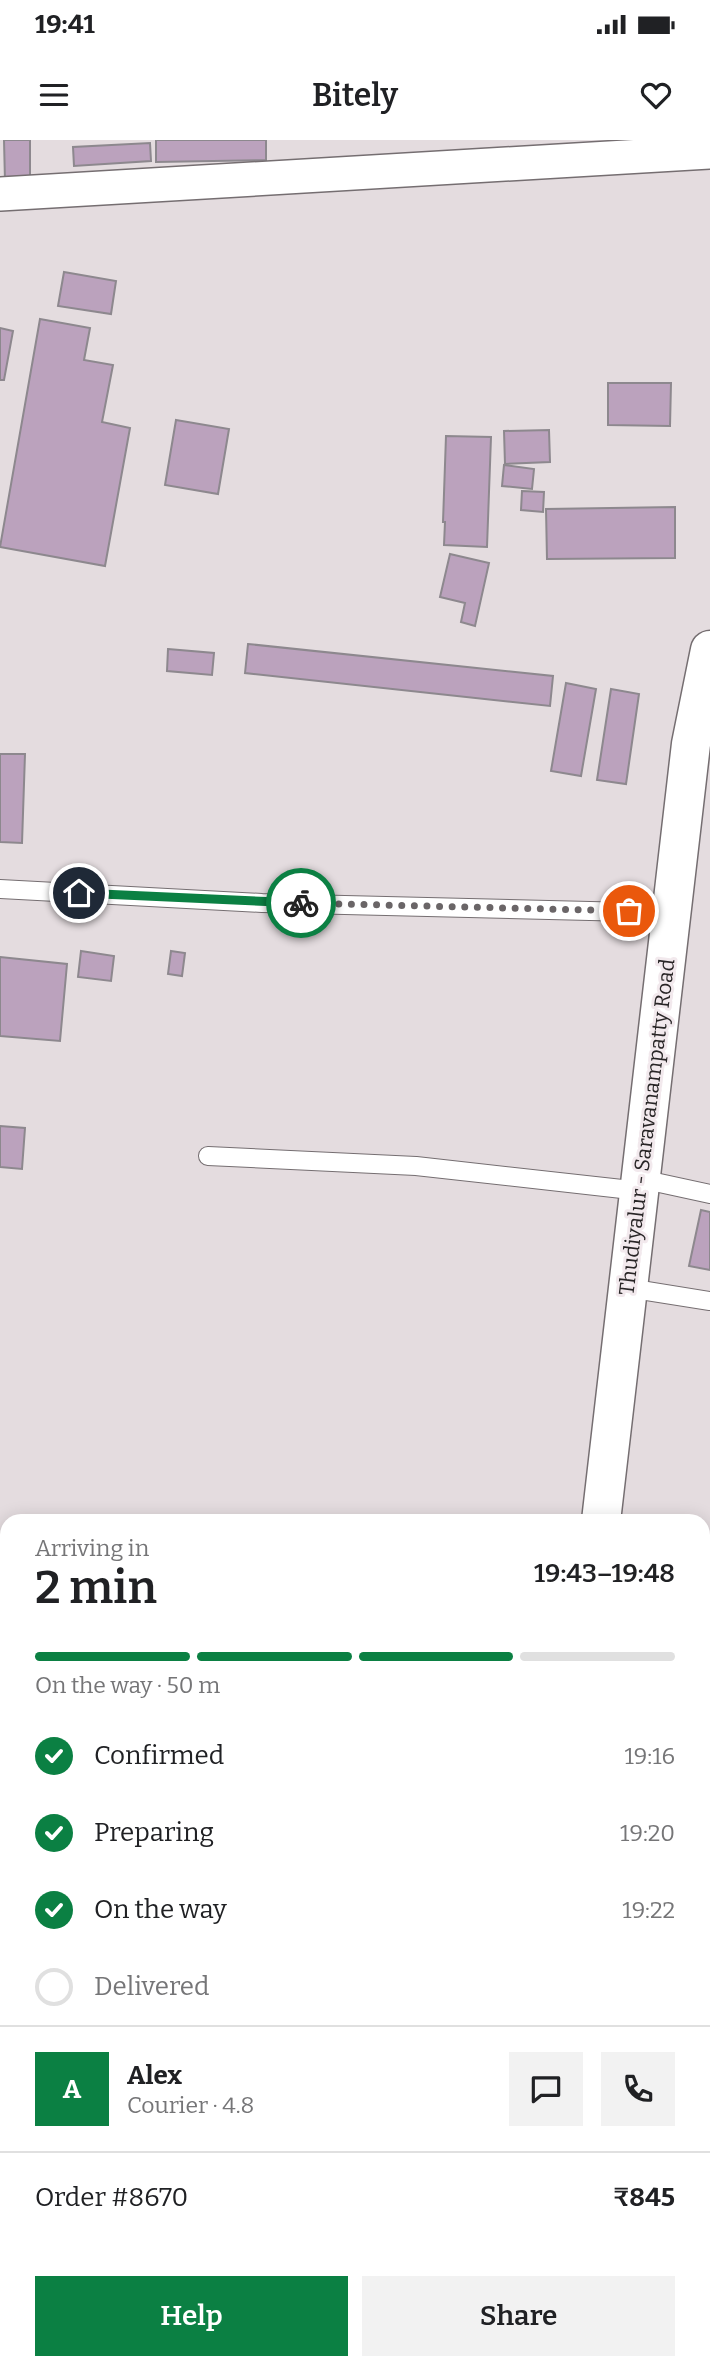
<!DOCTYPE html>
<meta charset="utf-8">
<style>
body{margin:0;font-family:Bitter,serif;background:#f2f2f2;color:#202124;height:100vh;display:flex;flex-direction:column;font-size:26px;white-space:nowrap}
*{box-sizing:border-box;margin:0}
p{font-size:23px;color:#757577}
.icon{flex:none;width:38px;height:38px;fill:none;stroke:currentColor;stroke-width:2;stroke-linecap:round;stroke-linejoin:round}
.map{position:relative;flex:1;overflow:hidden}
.details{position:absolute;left:0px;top:1374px;width:710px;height:856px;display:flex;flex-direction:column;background:#fff;border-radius:21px 21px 0 0;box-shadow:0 4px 18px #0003}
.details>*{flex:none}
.pin{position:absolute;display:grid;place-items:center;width:60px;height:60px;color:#fff;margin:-30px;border:4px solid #fff;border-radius:50%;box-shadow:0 2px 7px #0007}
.courier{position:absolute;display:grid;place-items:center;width:70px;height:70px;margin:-35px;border:5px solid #0b8043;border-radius:50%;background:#fff;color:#222;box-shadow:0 2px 9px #0007}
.head em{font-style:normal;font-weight:600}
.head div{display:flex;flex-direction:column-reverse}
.head{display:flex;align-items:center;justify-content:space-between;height:119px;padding:0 35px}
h1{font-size:46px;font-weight:600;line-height:52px}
.bar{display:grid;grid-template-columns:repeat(4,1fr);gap:10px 7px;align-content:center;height:84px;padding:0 35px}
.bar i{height:9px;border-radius:5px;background:#e0e0e0}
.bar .on{background:#0b8043}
.bar p{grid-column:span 4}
.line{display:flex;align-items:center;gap:18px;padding:0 35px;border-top:2px solid #e0e0e0}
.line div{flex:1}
.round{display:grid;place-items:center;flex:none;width:74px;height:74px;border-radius:0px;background:#f2f2f2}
ol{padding:0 35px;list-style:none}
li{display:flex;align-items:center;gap:21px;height:77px}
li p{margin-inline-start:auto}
li .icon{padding:7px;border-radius:50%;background:#0b8043;color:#fff;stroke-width:4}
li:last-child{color:#757577}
li i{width:38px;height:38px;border:4px solid #e0e0e0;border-radius:50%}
.cta{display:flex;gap:14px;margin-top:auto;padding:14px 35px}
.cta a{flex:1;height:80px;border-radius:0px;background:#0b8043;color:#fff;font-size:28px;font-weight:600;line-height:80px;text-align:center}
.cta a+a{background:#f2f2f2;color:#202124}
.status{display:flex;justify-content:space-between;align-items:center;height:49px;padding:0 35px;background:#fff;direction:ltr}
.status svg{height:19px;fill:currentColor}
header{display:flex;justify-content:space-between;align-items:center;height:91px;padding:0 35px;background:#fff;font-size:32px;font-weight:600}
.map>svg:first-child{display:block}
.building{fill:#bba2bd;stroke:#8d888e;stroke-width:2}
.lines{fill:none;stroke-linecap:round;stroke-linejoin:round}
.lane-casing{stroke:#756e71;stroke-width:20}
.street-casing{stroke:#756e71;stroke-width:36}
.secondary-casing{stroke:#756e71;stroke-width:41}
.lane{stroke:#fff;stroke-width:18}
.street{stroke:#fff;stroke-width:33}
.secondary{stroke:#fff;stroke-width:38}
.done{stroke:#6a6567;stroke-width:7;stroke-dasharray:0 12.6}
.route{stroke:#0b8043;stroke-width:9}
.labels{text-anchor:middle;stroke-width:6;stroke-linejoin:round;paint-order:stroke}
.street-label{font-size:21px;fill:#282526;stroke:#f2e9ed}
</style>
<div class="status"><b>19:41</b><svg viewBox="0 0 49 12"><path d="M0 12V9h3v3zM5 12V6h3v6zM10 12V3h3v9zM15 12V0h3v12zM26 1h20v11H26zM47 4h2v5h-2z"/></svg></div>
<header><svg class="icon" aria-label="menu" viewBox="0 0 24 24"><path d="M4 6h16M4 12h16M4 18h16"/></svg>Bitely<svg class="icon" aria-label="heart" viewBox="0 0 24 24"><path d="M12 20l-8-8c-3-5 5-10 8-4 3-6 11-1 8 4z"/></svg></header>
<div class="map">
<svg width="710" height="2229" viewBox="0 0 710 2229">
<rect width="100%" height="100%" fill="#e4dcdf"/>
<g class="building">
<path d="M 4,0 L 30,0 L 30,41 L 5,41 Z"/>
<path d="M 156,0 L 266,0 L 266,20 L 156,22 Z"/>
<path d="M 150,3 L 151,21 L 74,26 L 73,7 Z"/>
<path d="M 64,132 L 116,141 L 111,174 L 58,166 Z"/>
<path d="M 40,179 L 90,188 L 84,220 L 113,225 L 102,282 L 130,288 L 105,426 L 0,407 Z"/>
<path d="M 0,188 L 13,191 L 4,240 L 0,240 Z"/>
<path d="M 608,243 L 671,243 L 670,286 L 608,285 Z"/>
<path d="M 176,280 L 229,289 L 218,354 L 165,345 Z"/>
<path d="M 549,290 L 550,322 L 505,324 L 504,291 Z"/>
<path d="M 446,296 L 491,297 L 487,407 L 444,405 L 445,382 L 443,382 Z"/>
<path d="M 504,325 L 534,329 L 532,349 L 502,346 Z"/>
<path d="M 522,351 L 544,352 L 543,372 L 521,370 Z"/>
<path d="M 675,367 L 675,418 L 547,419 L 546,369 Z"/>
<path d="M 450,414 L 489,423 L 475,486 L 461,482 L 465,463 L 440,457 Z"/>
<path d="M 248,504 L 553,536 L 550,566 L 245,533 Z"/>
<path d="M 168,509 L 214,513 L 212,535 L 167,531 Z"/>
<path d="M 566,543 L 596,549 L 581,636 L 551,631 Z"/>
<path d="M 611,549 L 639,554 L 626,644 L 597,640 Z"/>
<path d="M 0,614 L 25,614 L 22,703 L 0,702 Z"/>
<path d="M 81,811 L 114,816 L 111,841 L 78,837 Z"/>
<path d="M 171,811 L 185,813 L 182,836 L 168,834 Z"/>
<path d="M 0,817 L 67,824 L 60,901 L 0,896 Z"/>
<path d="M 0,986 L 25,988 L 22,1029 L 0,1027 Z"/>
<path d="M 701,1070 L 710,1072 L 710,1130 L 689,1126 Z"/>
<path d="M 0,1403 L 7,1404 L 7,1448 L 0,1447 Z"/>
<path d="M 704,1648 L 710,1649 L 710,1738 L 704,1737 Z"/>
</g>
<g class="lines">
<g class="lane-casing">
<g id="lane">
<path d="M 0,749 L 262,763 L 672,773"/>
<path d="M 208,1016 L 416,1026 L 640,1051"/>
<path d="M 641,1039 L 710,1054"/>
<path d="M 628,1148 L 710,1161"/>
<path d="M 0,1454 L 7,1455"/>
<path d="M 704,1779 L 710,1778"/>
</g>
</g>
<g class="street-casing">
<g id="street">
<path d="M 0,54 L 710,12"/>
<path d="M 0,1967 L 7,1968"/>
</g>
</g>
<g class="secondary-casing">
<g id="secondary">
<path d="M 601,1381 L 691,604 L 710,510"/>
<path d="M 396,2229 L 398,2222"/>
</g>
</g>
<use href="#lane" class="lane"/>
<use href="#street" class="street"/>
<use href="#secondary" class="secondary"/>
</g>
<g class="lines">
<path class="done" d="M 301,763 L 629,771"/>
<path class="route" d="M 79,753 L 301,763"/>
</g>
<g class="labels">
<g class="street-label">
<text transform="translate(647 987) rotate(-83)" y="7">Thudiyalur - Saravanampatty Road</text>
</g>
</g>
</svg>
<div class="pin" style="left:629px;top:771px;background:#ea580c"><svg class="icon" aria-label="bag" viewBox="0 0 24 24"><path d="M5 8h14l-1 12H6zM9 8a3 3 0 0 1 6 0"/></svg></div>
<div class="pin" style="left:79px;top:753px;background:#1f2937"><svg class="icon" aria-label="home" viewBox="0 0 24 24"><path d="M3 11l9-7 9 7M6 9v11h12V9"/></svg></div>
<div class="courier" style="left:301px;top:763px"><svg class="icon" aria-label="bike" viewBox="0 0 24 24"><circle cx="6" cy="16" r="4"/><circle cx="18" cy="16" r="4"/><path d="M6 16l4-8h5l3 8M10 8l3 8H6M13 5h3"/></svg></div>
<section class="details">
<div class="head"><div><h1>2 min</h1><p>Arriving in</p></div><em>19:43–19:48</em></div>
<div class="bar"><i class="on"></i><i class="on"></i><i class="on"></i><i></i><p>On the way · 50 m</p></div>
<ol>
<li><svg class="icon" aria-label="check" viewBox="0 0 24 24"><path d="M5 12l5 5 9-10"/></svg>Confirmed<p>19:16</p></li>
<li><svg class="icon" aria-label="check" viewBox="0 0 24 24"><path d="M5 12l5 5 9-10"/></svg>Preparing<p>19:20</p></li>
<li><svg class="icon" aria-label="check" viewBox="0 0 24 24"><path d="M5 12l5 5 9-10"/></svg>On the way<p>19:22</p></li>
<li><i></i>Delivered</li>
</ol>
<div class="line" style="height:126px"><b class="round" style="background:#0b8043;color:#fff">A</b><div><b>Alex</b><p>Courier · 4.8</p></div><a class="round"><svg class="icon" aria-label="chat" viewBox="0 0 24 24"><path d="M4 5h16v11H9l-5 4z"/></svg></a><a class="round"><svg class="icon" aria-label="phone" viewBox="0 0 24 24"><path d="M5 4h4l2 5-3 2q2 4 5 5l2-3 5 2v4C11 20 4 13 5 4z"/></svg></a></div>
<div class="line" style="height:91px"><div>Order #8670</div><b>₹845</b></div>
<div class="cta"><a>Help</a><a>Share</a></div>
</section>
</div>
